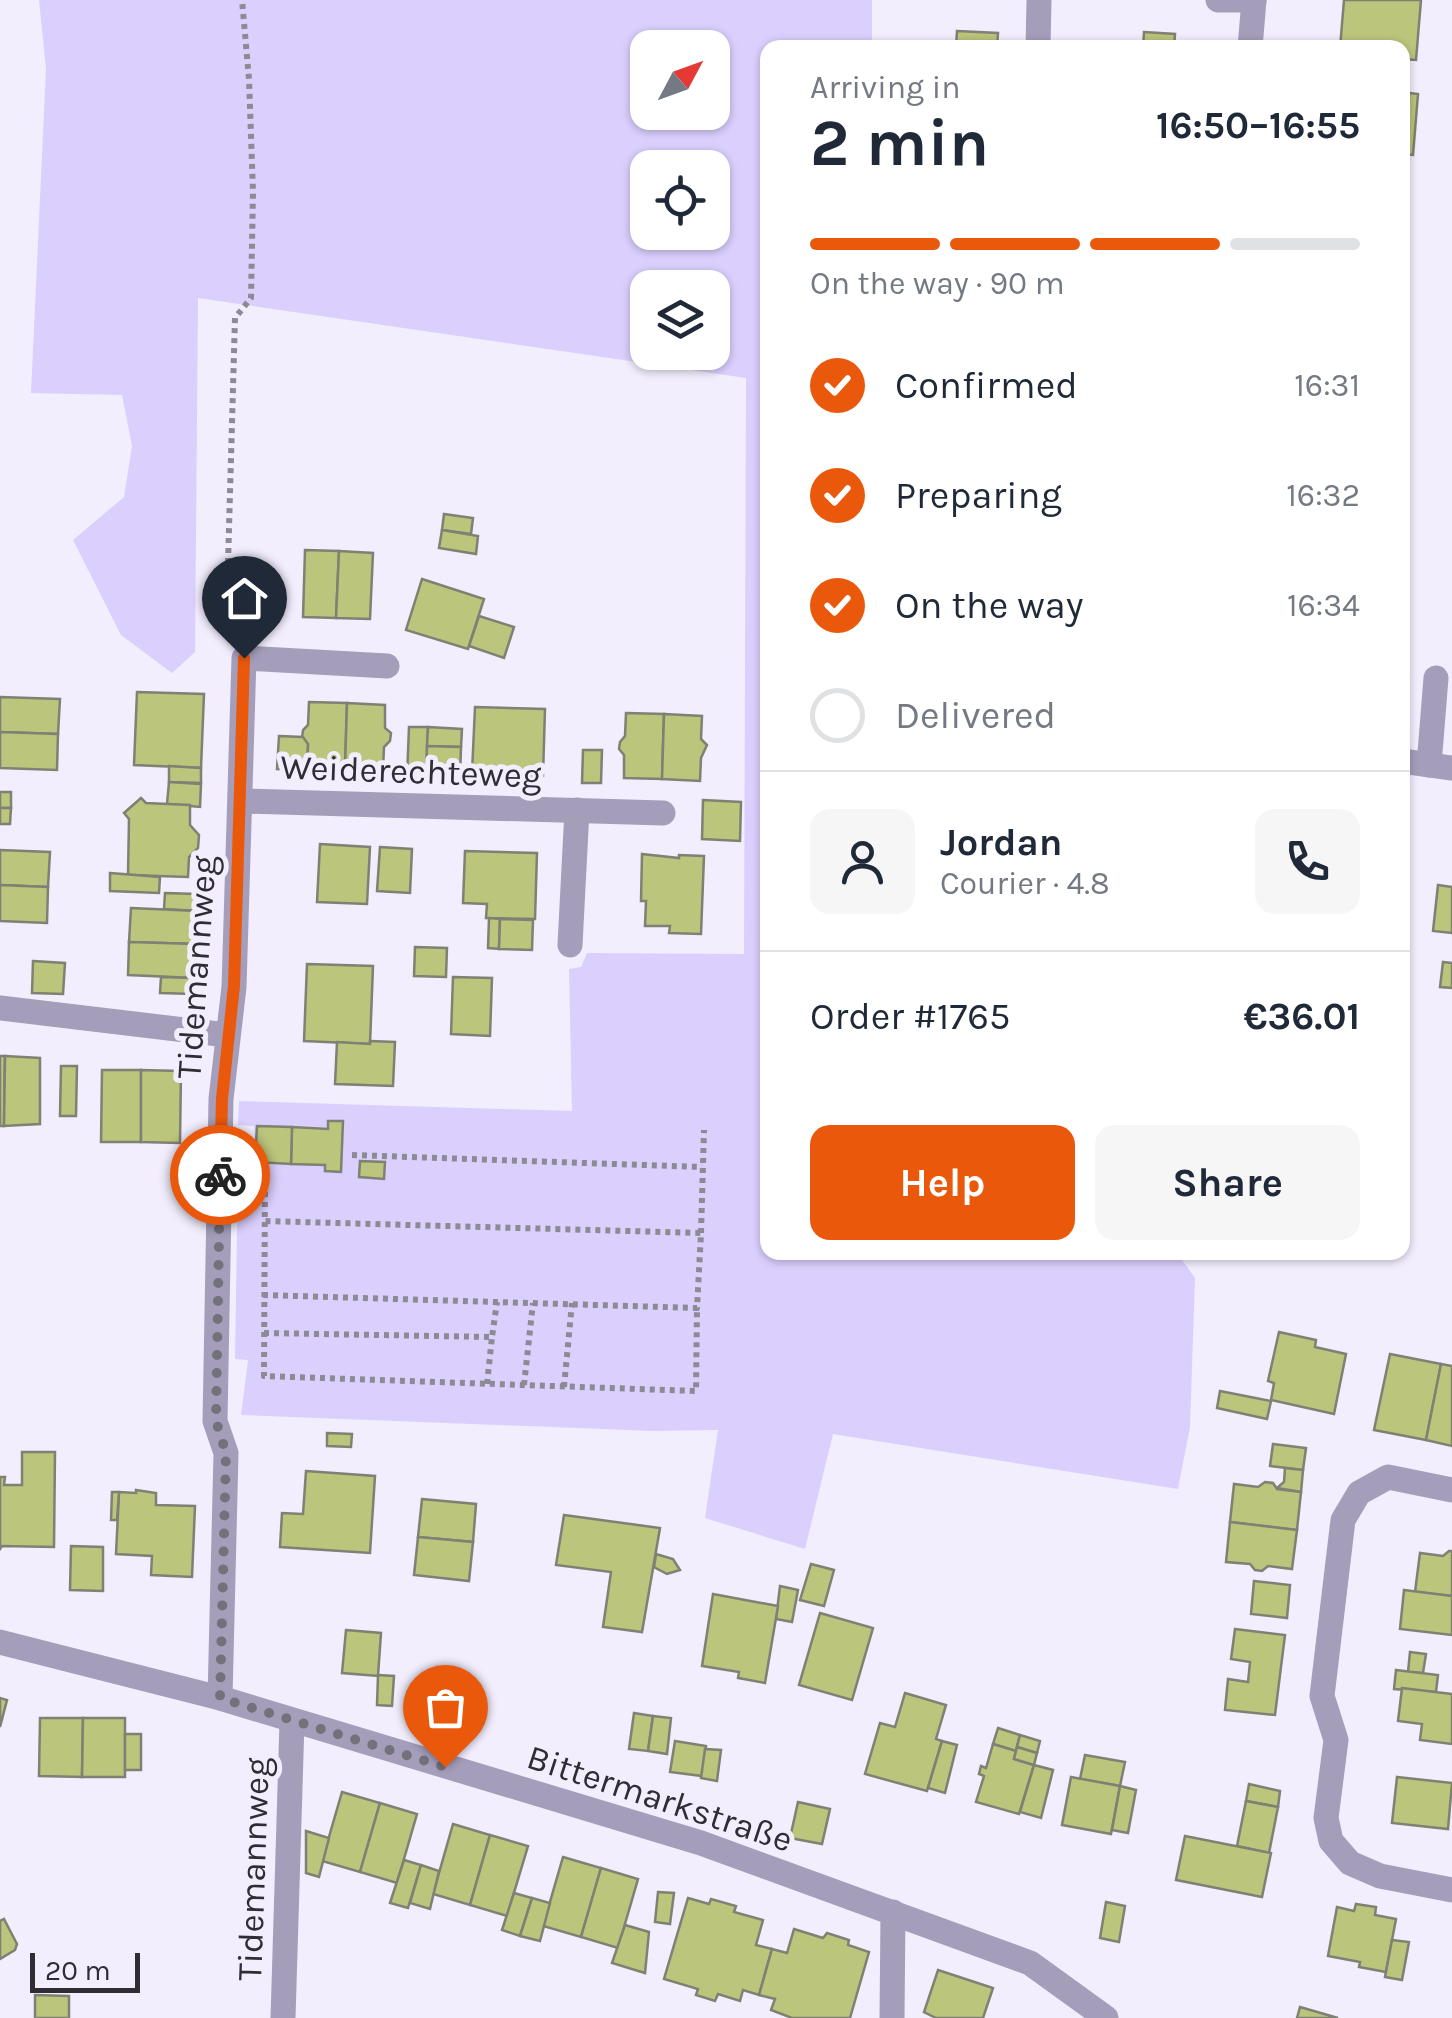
<!DOCTYPE html>
<meta charset="utf-8">
<style>
body{margin:0;font-family:Karla,sans-serif;background:#f6f6f7;color:#1f2937;height:100vh;display:flex;flex-direction:column;font-size:38px;white-space:nowrap}
*{box-sizing:border-box;margin:0}
p{font-size:32px;color:#747a83}
.icon{flex:none;width:55px;height:55px;fill:none;stroke:currentColor;stroke-width:2;stroke-linecap:round;stroke-linejoin:round}
.map{position:relative;flex:1;overflow:hidden}
.side{position:absolute;left:760px;top:40px;width:650px;height:1220px;display:flex;flex-direction:column;background:#fff;border-radius:20px;box-shadow:0 2px 8px #0004}
.side>*{flex:none}
.needle{width:65px;rotate:49deg}
.tools{position:absolute;left:630px;top:30px;display:grid;gap:20px}
.tools a{display:grid;place-items:center;width:100px;height:100px;border-radius:20px;background:#fff;box-shadow:0 2px 8px #0004;font-size:50px}
.scale{position:absolute;left:30px;bottom:25px;width:110px;box-sizing:border-box;padding-left:10px;border:5px solid #2f2d33;border-top:0;font-size:28px;line-height:35px;white-space:nowrap;color:#2f2d33;-webkit-text-stroke:8px #f2eefe;paint-order:stroke}
.pin{position:absolute;display:grid;place-items:center;width:85px;height:85px;color:#fff;margin:-102px -42px;border-radius:50% 50% 50% 0;rotate:-45deg;box-shadow:0 0 10px #0007}
.pin .icon{rotate:45deg}
.courier{position:absolute;display:grid;place-items:center;width:100px;height:100px;margin:-50px;border:8px solid #ea580c;border-radius:50%;background:#fff;color:#222;box-shadow:0 2px 12px #0007}
.head em{font-style:normal;font-weight:700}
.head div{display:flex;flex-direction:column-reverse}
.head{display:flex;align-items:center;justify-content:space-between;height:170px;padding:0 50px}
h1{font-size:65px;font-weight:700;line-height:75px}
.bar{display:grid;grid-template-columns:repeat(4,1fr);gap:15px 10px;align-content:center;height:120px;padding:0 50px}
.bar i{height:12px;border-radius:8px;background:#e0e1e3}
.bar .on{background:#ea580c}
.bar p{grid-column:span 4}
.line{display:flex;align-items:center;gap:25px;padding:0 50px;border-top:2px solid #e0e1e3}
.line div{flex:1}
.round{display:grid;place-items:center;flex:none;width:105px;height:105px;border-radius:20px;background:#f6f6f7}
ol{padding:0 50px;list-style:none}
li{display:flex;align-items:center;gap:30px;height:110px}
li p{margin-inline-start:auto}
li .icon{padding:10px;border-radius:50%;background:#ea580c;color:#fff;stroke-width:4}
li:last-child{color:#747a83}
li i{width:55px;height:55px;border:5px solid #e0e1e3;border-radius:50%}
.cta{display:flex;gap:20px;margin-top:auto;padding:20px 50px}
.cta a{flex:1;height:115px;border-radius:20px;background:#ea580c;color:#fff;font-size:40px;font-weight:700;line-height:115px;text-align:center}
.cta a+a{background:#f6f6f7;color:#1f2937}
.map>svg:first-child{display:block}
.green{fill:#dbcffe;fill-rule:evenodd}
.building{fill:#bbc57b;stroke:#7e8173;stroke-width:2.5}
.lines{fill:none;stroke-linecap:round;stroke-linejoin:round}
.path{stroke:#8d8a94;stroke-width:6;stroke-dasharray:5 5;stroke-linecap:butt}
.minor{stroke:#a59ebb;stroke-width:25}
.done{stroke:#73717a;stroke-width:10;stroke-dasharray:0 18}
.route{stroke:#ea580c;stroke-width:12}
.labels{text-anchor:middle;stroke-width:10;stroke-linejoin:round;paint-order:stroke}
.street-label{font-size:35px;fill:#2f2d33;stroke:#f2eefe}
</style>
<div class="map">
<svg width="1452" height="2018" viewBox="0 0 1452 2018">
<rect width="100%" height="100%" fill="#f2eefe"/>
<path class="green" d="M 39,0 L 872,0 L 872,47 L 768,48 L 768,1252 L 1177,1253 L 1195,1278 L 1190,1427 L 1178,1489 L 833,1434 L 805,1549 L 705,1518 L 718,1430 L 653,1431 L 241,1415 L 248,1360 L 235,1359 L 238,1172 L 251,1171 L 250,1144 L 255,1143 L 254,1126 L 238,1125 L 239,1101 L 572,1111 L 569,969 L 581,967 L 587,953 L 744,954 L 746,378 L 198,298 L 195,652 L 172,673 L 121,635 L 73,540 L 124,497 L 132,446 L 122,395 L 31,393 L 46,69 ZM 648,48 L 712,48 L 712,112 L 648,112 ZM 648,168 L 712,168 L 712,232 L 648,232 ZM 648,288 L 712,288 L 712,352 L 648,352 Z"/>
<g class="building">
<path d="M 1344,0 L 1421,0 L 1416,60 L 1402,59 L 1402,48 L 1340,48 Z"/>
<path d="M 957,31 L 998,33 L 997,48 L 925,48 L 956,47 Z"/>
<path d="M 1144,32 L 1175,34 L 1174,48 L 1143,48 Z"/>
<path d="M 1402,92 L 1418,94 L 1413,155 L 1402,154 Z"/>
<path d="M 444,514 L 473,518 L 471,534 L 442,530 Z"/>
<path d="M 442,530 L 478,536 L 476,554 L 439,548 Z"/>
<path d="M 305,550 L 339,551 L 336,618 L 303,617 Z"/>
<path d="M 339,551 L 373,553 L 370,619 L 336,618 Z"/>
<path d="M 422,579 L 484,599 L 468,649 L 406,630 Z"/>
<path d="M 479,616 L 514,627 L 504,658 L 469,646 Z"/>
<path d="M 137,692 L 204,694 L 201,768 L 134,765 Z"/>
<path d="M 0,697 L 60,699 L 58,734 L 0,732 Z"/>
<path d="M 309,702 L 347,703 L 345,768 L 307,767 L 308,744 L 302,738 L 303,730 L 308,725 Z"/>
<path d="M 347,703 L 385,705 L 385,728 L 391,733 L 390,741 L 384,747 L 383,770 L 345,768 Z"/>
<path d="M 475,707 L 545,709 L 543,776 L 472,773 Z"/>
<path d="M 626,713 L 664,714 L 662,779 L 624,778 L 624,755 L 619,749 L 620,742 L 625,736 Z"/>
<path d="M 664,714 L 702,716 L 701,739 L 707,745 L 701,758 L 700,781 L 662,779 Z"/>
<path d="M 409,727 L 428,727 L 426,778 L 407,777 Z"/>
<path d="M 428,727 L 462,729 L 461,747 L 427,746 Z"/>
<path d="M 0,732 L 58,734 L 57,770 L 0,768 Z"/>
<path d="M 279,736 L 303,737 L 308,744 L 306,770 L 277,769 Z"/>
<path d="M 427,746 L 461,747 L 460,779 L 426,778 Z"/>
<path d="M 583,750 L 602,750 L 601,783 L 582,783 Z"/>
<path d="M 169,766 L 201,768 L 201,783 L 169,782 Z"/>
<path d="M 169,782 L 201,784 L 200,807 L 167,804 Z"/>
<rect x="0" y="792" width="11" height="16"/>
<path d="M 141,798 L 146,803 L 190,805 L 190,825 L 199,835 L 198,848 L 189,857 L 188,877 L 128,875 L 129,819 L 124,813 Z"/>
<path d="M 703,800 L 741,802 L 740,841 L 702,839 Z"/>
<path d="M 0,808 L 11,808 L 10,824 L 0,824 Z"/>
<path d="M 320,844 L 370,847 L 367,904 L 317,902 Z"/>
<path d="M 380,847 L 412,849 L 410,893 L 377,891 Z"/>
<path d="M 0,850 L 50,852 L 48,887 L 0,885 Z"/>
<path d="M 465,851 L 537,853 L 535,919 L 486,918 L 487,904 L 463,903 Z"/>
<path d="M 642,854 L 679,858 L 679,855 L 704,856 L 701,934 L 669,933 L 670,926 L 645,926 L 646,901 L 641,901 Z"/>
<path d="M 110,873 L 160,877 L 159,893 L 110,891 Z"/>
<path d="M 0,885 L 48,887 L 47,923 L 0,921 Z"/>
<path d="M 1438,885 L 1452,887 L 1452,933 L 1433,931 Z"/>
<path d="M 165,893 L 197,894 L 197,911 L 164,909 Z"/>
<path d="M 131,908 L 197,911 L 196,944 L 129,942 Z"/>
<path d="M 489,918 L 500,919 L 499,949 L 488,948 Z"/>
<path d="M 500,919 L 533,920 L 532,950 L 499,949 Z"/>
<path d="M 129,942 L 196,944 L 194,978 L 128,975 Z"/>
<path d="M 415,947 L 447,948 L 446,977 L 414,976 Z"/>
<path d="M 33,961 L 65,963 L 63,994 L 32,993 Z"/>
<path d="M 1443,962 L 1452,963 L 1452,988 L 1440,987 Z"/>
<path d="M 307,964 L 373,966 L 370,1044 L 304,1041 Z"/>
<path d="M 161,977 L 194,978 L 194,994 L 160,993 Z"/>
<path d="M 453,977 L 492,978 L 490,1036 L 451,1034 Z"/>
<path d="M 370,1041 L 395,1042 L 393,1086 L 335,1084 L 337,1042 L 370,1044 Z"/>
<path d="M 0,1056 L 5,1056 L 4,1126 L 0,1126 Z"/>
<path d="M 5,1056 L 40,1058 L 40,1124 L 4,1126 Z"/>
<path d="M 61,1066 L 77,1066 L 76,1116 L 60,1116 Z"/>
<path d="M 102,1070 L 141,1070 L 141,1142 L 101,1142 Z"/>
<path d="M 141,1070 L 181,1071 L 180,1143 L 141,1142 Z"/>
<path d="M 328,1121 L 343,1121 L 341,1172 L 325,1171 L 325,1165 L 291,1164 L 292,1127 L 328,1129 Z"/>
<path d="M 257,1126 L 292,1127 L 291,1164 L 255,1162 Z"/>
<path d="M 360,1161 L 385,1162 L 384,1179 L 359,1177 Z"/>
<path d="M 1279,1332 L 1316,1340 L 1315,1347 L 1346,1354 L 1334,1414 L 1271,1400 L 1274,1383 L 1268,1381 Z"/>
<path d="M 1390,1354 L 1441,1364 L 1426,1440 L 1374,1430 Z"/>
<path d="M 1441,1364 L 1452,1366 L 1452,1446 L 1426,1440 Z"/>
<path d="M 1220,1391 L 1271,1401 L 1267,1419 L 1217,1408 Z"/>
<path d="M 327,1433 L 352,1434 L 351,1447 L 327,1446 Z"/>
<path d="M 1273,1444 L 1306,1448 L 1303,1470 L 1270,1466 Z"/>
<path d="M 22,1452 L 55,1452 L 54,1547 L 2,1546 L 0,1549 L 0,1477 L 5,1477 L 4,1485 L 22,1485 Z"/>
<path d="M 1285,1468 L 1303,1470 L 1301,1492 L 1277,1488 L 1284,1482 Z"/>
<path d="M 306,1471 L 375,1476 L 370,1553 L 280,1547 L 282,1513 L 303,1514 Z"/>
<path d="M 1265,1482 L 1273,1483 L 1277,1489 L 1301,1492 L 1297,1530 L 1230,1522 L 1234,1484 L 1258,1487 Z"/>
<path d="M 136,1490 L 156,1493 L 156,1505 L 195,1506 L 192,1577 L 151,1575 L 152,1556 L 116,1554 L 119,1492 L 136,1493 Z"/>
<path d="M 112,1492 L 119,1492 L 117,1520 L 111,1520 Z"/>
<path d="M 422,1499 L 476,1504 L 473,1542 L 418,1537 Z"/>
<path d="M 564,1515 L 660,1528 L 642,1632 L 603,1627 L 611,1572 L 556,1565 Z"/>
<path d="M 1230,1522 L 1297,1530 L 1292,1569 L 1268,1566 L 1262,1571 L 1255,1570 L 1250,1564 L 1226,1562 Z"/>
<path d="M 418,1537 L 473,1542 L 469,1581 L 414,1575 Z"/>
<path d="M 71,1546 L 103,1547 L 103,1591 L 70,1590 Z"/>
<path d="M 1449,1551 L 1452,1551 L 1452,1596 L 1415,1592 L 1420,1553 L 1443,1556 Z"/>
<path d="M 656,1554 L 673,1559 L 680,1570 L 667,1574 L 654,1567 Z"/>
<path d="M 811,1564 L 834,1570 L 824,1606 L 800,1600 Z"/>
<path d="M 1254,1581 L 1290,1585 L 1287,1618 L 1251,1614 Z"/>
<path d="M 780,1586 L 798,1590 L 792,1622 L 776,1619 Z"/>
<path d="M 1404,1590 L 1452,1596 L 1452,1635 L 1400,1629 Z"/>
<path d="M 713,1594 L 778,1606 L 765,1683 L 738,1678 L 739,1672 L 702,1666 Z"/>
<path d="M 820,1613 L 873,1628 L 852,1700 L 799,1685 Z"/>
<path d="M 1235,1629 L 1285,1635 L 1275,1715 L 1225,1710 L 1228,1679 L 1248,1682 L 1250,1662 L 1231,1659 Z"/>
<path d="M 346,1630 L 381,1633 L 378,1676 L 342,1673 Z"/>
<path d="M 1410,1652 L 1426,1654 L 1423,1673 L 1408,1672 Z"/>
<path d="M 1396,1670 L 1438,1675 L 1436,1692 L 1394,1689 Z"/>
<path d="M 378,1675 L 394,1676 L 392,1706 L 377,1705 Z"/>
<path d="M 422,1678 L 437,1679 L 436,1709 L 419,1708 Z"/>
<path d="M 1402,1688 L 1452,1694 L 1452,1744 L 1420,1740 L 1422,1724 L 1398,1721 Z"/>
<path d="M 905,1693 L 946,1705 L 936,1739 L 942,1741 L 927,1791 L 865,1774 L 880,1723 L 895,1727 Z"/>
<path d="M 0,1698 L 7,1700 L 0,1727 Z"/>
<path d="M 634,1713 L 653,1716 L 648,1751 L 629,1749 Z"/>
<path d="M 653,1716 L 671,1718 L 667,1754 L 648,1751 Z"/>
<path d="M 40,1718 L 83,1718 L 82,1777 L 39,1776 Z"/>
<path d="M 83,1718 L 125,1718 L 125,1777 L 82,1777 Z"/>
<path d="M 998,1728 L 1020,1735 L 1016,1751 L 993,1744 Z"/>
<rect x="125" y="1734" width="16" height="36"/>
<path d="M 1020,1735 L 1040,1741 L 1037,1753 L 1017,1747 Z"/>
<path d="M 675,1741 L 706,1746 L 702,1776 L 670,1772 Z"/>
<path d="M 942,1741 L 957,1745 L 945,1793 L 928,1788 Z"/>
<path d="M 993,1744 L 1016,1751 L 1014,1759 L 1034,1765 L 1019,1814 L 976,1802 L 984,1776 L 979,1774 L 981,1766 L 986,1768 Z"/>
<path d="M 1017,1747 L 1037,1753 L 1034,1765 L 1014,1759 Z"/>
<path d="M 705,1749 L 721,1750 L 717,1781 L 701,1778 Z"/>
<path d="M 1085,1755 L 1125,1762 L 1120,1786 L 1080,1779 Z"/>
<path d="M 1034,1765 L 1053,1770 L 1041,1818 L 1020,1812 Z"/>
<path d="M 1071,1777 L 1120,1786 L 1111,1834 L 1062,1825 Z"/>
<path d="M 1397,1777 L 1452,1783 L 1448,1829 L 1392,1823 Z"/>
<path d="M 1249,1784 L 1280,1791 L 1278,1807 L 1246,1801 Z"/>
<path d="M 1120,1786 L 1136,1790 L 1128,1833 L 1112,1830 Z"/>
<path d="M 342,1792 L 380,1803 L 360,1872 L 322,1861 Z"/>
<path d="M 1246,1801 L 1278,1807 L 1269,1853 L 1237,1846 Z"/>
<path d="M 798,1802 L 830,1809 L 822,1844 L 790,1838 Z"/>
<path d="M 380,1803 L 417,1814 L 397,1883 L 360,1872 Z"/>
<path d="M 453,1824 L 490,1835 L 470,1905 L 433,1894 Z"/>
<path d="M 306,1831 L 329,1838 L 319,1877 L 306,1873 Z"/>
<path d="M 490,1835 L 528,1846 L 507,1916 L 470,1905 Z"/>
<path d="M 1185,1836 L 1271,1853 L 1262,1897 L 1176,1880 Z"/>
<path d="M 563,1857 L 601,1868 L 581,1937 L 543,1926 Z"/>
<path d="M 404,1860 L 421,1865 L 408,1908 L 390,1903 Z"/>
<path d="M 421,1865 L 439,1871 L 430,1909 L 410,1903 Z"/>
<path d="M 601,1868 L 638,1879 L 618,1948 L 581,1937 Z"/>
<path d="M 658,1892 L 674,1893 L 670,1924 L 655,1922 Z"/>
<path d="M 514,1893 L 532,1898 L 520,1936 L 502,1930 Z"/>
<path d="M 532,1898 L 550,1903 L 540,1941 L 520,1936 Z"/>
<path d="M 688,1898 L 709,1904 L 711,1899 L 736,1906 L 734,1912 L 763,1920 L 756,1945 L 772,1949 L 759,1995 L 743,1990 L 740,2001 L 718,1994 L 715,2001 L 696,1995 L 698,1989 L 664,1979 Z"/>
<path d="M 1106,1902 L 1125,1906 L 1119,1942 L 1100,1938 Z"/>
<path d="M 1356,1904 L 1376,1907 L 1375,1915 L 1396,1919 L 1386,1972 L 1359,1967 L 1360,1962 L 1328,1956 L 1337,1907 L 1354,1911 Z"/>
<path d="M 4,1919 L 17,1944 L 15,1950 L 0,1959 L 0,1921 Z"/>
<path d="M 625,1925 L 649,1932 L 645,1973 L 612,1963 Z"/>
<path d="M 794,1929 L 823,1938 L 827,1933 L 849,1940 L 848,1945 L 869,1952 L 850,2018 L 792,2018 L 771,2010 L 775,1999 L 759,1995 L 772,1949 L 787,1953 Z"/>
<path d="M 1392,1940 L 1409,1942 L 1402,1980 L 1385,1977 Z"/>
<path d="M 938,1970 L 993,1988 L 983,2018 L 936,2018 L 924,2012 Z"/>
<path d="M 35,1995 L 69,1996 L 69,2018 L 35,2018 Z"/>
<path d="M 1300,2007 L 1338,2018 L 1297,2018 Z"/>
</g>
<g class="lines">
<g class="path">
<path d="M 226,633 L 235,318 L 251,298 L 253,192 L 249,79 L 242,0"/>
<path d="M 352,1155 L 702,1167"/>
<path d="M 265,1172 L 264,1376 L 696,1391 L 697,1308"/>
<path d="M 701,1233 L 704,1130"/>
<path d="M 263,1295 L 697,1308 L 701,1233 L 264,1221"/>
<path d="M 264,1333 L 492,1337 L 497,1302"/>
<path d="M 487,1384 L 492,1337"/>
<path d="M 524,1385 L 533,1303"/>
<path d="M 564,1387 L 572,1303"/>
</g>
<g class="minor">
<path d="M 1218,0 L 1254,0"/>
<path d="M 1038,48 L 1039,0"/>
<path d="M 1250,48 L 1254,0"/>
<path d="M 1402,761 L 1452,768"/>
<path d="M 1429,765 L 1436,678"/>
<path d="M 243,801 L 663,813"/>
<path d="M 570,945 L 577,810"/>
<path d="M 0,1008 L 227,1035"/>
<path d="M 1452,1490 L 1388,1477 L 1359,1493 L 1343,1520 L 1322,1696 L 1336,1740 L 1326,1818 L 1331,1841 L 1350,1863 L 1380,1876 L 1452,1890"/>
<path d="M 0,1642 L 220,1698 L 701,1843 L 1030,1963 L 1106,2018"/>
<path d="M 220,1698 L 226,1453 L 215,1421 L 221,1099 L 234,987 L 244,658 L 387,666"/>
<path d="M 283,2018 L 292,1722"/>
<path d="M 892,2018 L 893,1912"/>
</g>
</g>
<g class="lines">
<path class="done" d="M 220,1175 L 216,1421 L 226,1453 L 220,1698 L 445,1767"/>
<path class="route" d="M 220,1175 L 222,1099 L 234,986 L 244,658"/>
</g>
<g class="labels">
<g class="street-label">
<text transform="translate(411 771) rotate(2)" y="12">Weiderechteweg</text>
<text transform="translate(196 967) rotate(-86)" y="12">Tidemannweg</text>
<text transform="translate(660 1798) rotate(18)" y="12">Bittermarkstraße</text>
<text transform="translate(253 1869) rotate(-88)" y="12">Tidemannweg</text>
</g>
</g>
</svg>
<div class="tools">
<a><svg class="needle" viewBox="-14 -14 28 28"><path d="M0-13l5 13h-10z" fill="#e53935"/><path d="M0 13l5-13h-10z" fill="#747a83"/></svg></a>
<a><svg class="icon" aria-label="locate" viewBox="0 0 24 24"><circle cx="12" cy="12" r="6"/><path d="M12 2v4M12 18v4M2 12h4M18 12h4"/></svg></a>
<a><svg class="icon" aria-label="layers" viewBox="0 0 24 24"><path d="M12 4l9 5-9 5-9-5zM3 14l9 5 9-5"/></svg></a>
</div>
<div class="scale">20 m</div>
<div class="pin" style="left:445px;top:1767px;background:#ea580c"><svg class="icon" aria-label="bag" viewBox="0 0 24 24"><path d="M5 8h14l-1 12H6zM9 8a3 3 0 0 1 6 0"/></svg></div>
<div class="pin" style="left:244px;top:658px;background:#1f2937"><svg class="icon" aria-label="home" viewBox="0 0 24 24"><path d="M3 11l9-7 9 7M6 9v11h12V9"/></svg></div>
<div class="courier" style="left:220px;top:1175px"><svg class="icon" aria-label="bike" viewBox="0 0 24 24"><circle cx="6" cy="16" r="4"/><circle cx="18" cy="16" r="4"/><path d="M6 16l4-8h5l3 8M10 8l3 8H6M13 5h3"/></svg></div>
<section class="side">
<div class="head"><div><h1>2 min</h1><p>Arriving in</p></div><em>16:50–16:55</em></div>
<div class="bar"><i class="on"></i><i class="on"></i><i class="on"></i><i></i><p>On the way · 90 m</p></div>
<ol>
<li><svg class="icon" aria-label="check" viewBox="0 0 24 24"><path d="M5 12l5 5 9-10"/></svg>Confirmed<p>16:31</p></li>
<li><svg class="icon" aria-label="check" viewBox="0 0 24 24"><path d="M5 12l5 5 9-10"/></svg>Preparing<p>16:32</p></li>
<li><svg class="icon" aria-label="check" viewBox="0 0 24 24"><path d="M5 12l5 5 9-10"/></svg>On the way<p>16:34</p></li>
<li><i></i>Delivered</li>
</ol>
<div class="line" style="height:180px"><a class="round"><svg class="icon" aria-label="person" viewBox="0 0 24 24"><circle cx="12" cy="8" r="4"/><path d="M4 21q1-7 8-7t8 7"/></svg></a><div><b>Jordan</b><p>Courier · 4.8</p></div><a class="round"><svg class="icon" aria-label="phone" viewBox="0 0 24 24"><path d="M5 4h4l2 5-3 2q2 4 5 5l2-3 5 2v4C11 20 4 13 5 4z"/></svg></a></div>
<div class="line" style="height:130px"><div>Order #1765</div><b>€36.01</b></div>
<div class="cta"><a>Help</a><a>Share</a></div>
</section>
</div>
